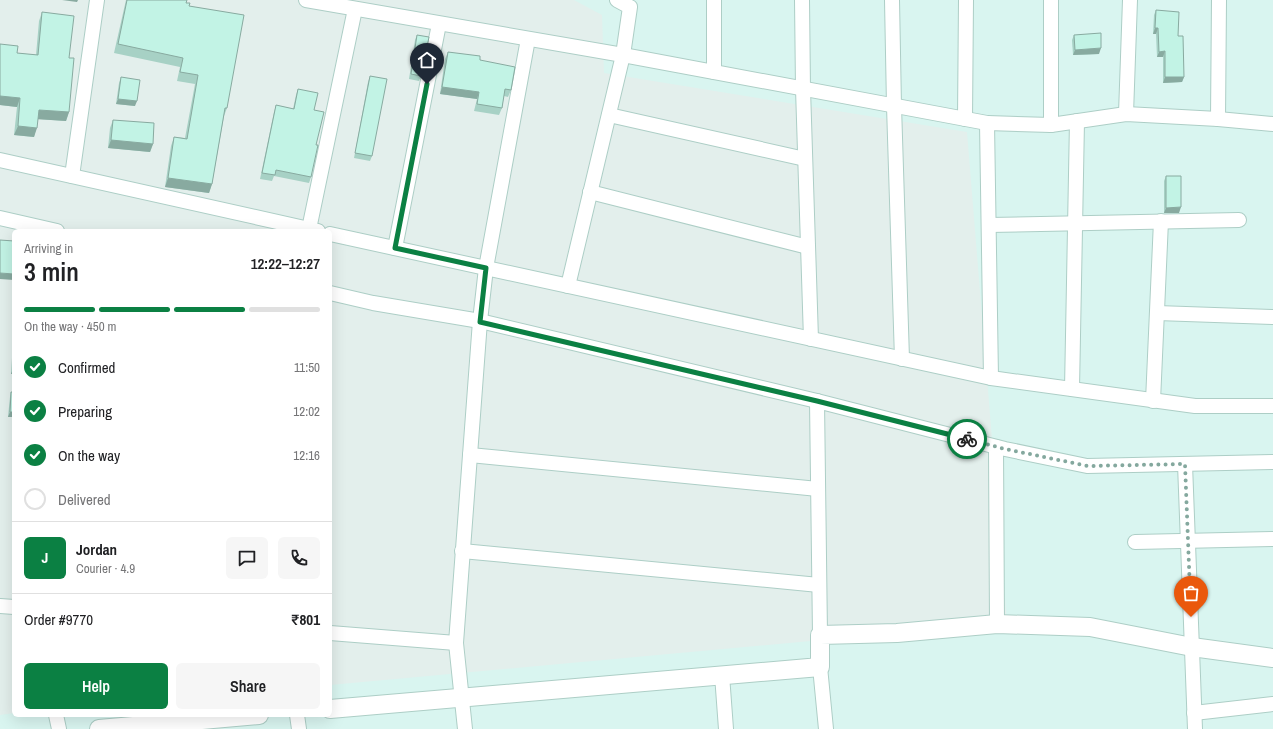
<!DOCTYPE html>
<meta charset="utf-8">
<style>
body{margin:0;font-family:"Archivo Narrow",sans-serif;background:#f6f6f6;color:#202124;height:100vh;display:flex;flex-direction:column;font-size:15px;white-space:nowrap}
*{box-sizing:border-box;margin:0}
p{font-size:13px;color:#757577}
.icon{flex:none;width:22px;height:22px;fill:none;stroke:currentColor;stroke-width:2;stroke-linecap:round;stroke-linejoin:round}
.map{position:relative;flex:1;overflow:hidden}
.panel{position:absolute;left:12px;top:229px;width:320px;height:488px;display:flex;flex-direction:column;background:#fff;border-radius:6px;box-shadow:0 4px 16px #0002}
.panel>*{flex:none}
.pin{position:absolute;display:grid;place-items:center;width:34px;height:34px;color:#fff;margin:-41px -17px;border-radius:50% 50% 50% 0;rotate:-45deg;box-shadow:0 0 4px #0007}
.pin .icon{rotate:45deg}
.courier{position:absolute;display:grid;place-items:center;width:40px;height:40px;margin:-20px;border:3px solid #0b8043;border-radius:50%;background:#fff;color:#222;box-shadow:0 1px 5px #0007}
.head em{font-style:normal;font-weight:600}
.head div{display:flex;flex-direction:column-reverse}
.head{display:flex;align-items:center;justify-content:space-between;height:68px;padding:0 12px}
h1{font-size:26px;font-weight:600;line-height:30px}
.bar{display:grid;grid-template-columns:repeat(4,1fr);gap:6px 4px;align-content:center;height:48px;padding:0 12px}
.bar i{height:5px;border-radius:3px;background:#e0e0e0}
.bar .current{background:#0b8043}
.bar p{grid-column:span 4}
.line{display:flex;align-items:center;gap:10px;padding:0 12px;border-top:1px solid #e0e0e0}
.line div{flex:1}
.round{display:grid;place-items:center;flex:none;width:42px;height:42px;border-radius:6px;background:#f6f6f6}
ol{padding:0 12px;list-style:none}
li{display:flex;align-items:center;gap:12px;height:44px}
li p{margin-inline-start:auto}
li .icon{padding:4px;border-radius:50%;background:#0b8043;color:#fff;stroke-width:4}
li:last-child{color:#757577}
li i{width:22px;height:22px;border:2px solid #e0e0e0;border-radius:50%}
.primary-button{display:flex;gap:8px;margin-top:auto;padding:8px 12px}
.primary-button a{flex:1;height:46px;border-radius:6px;background:#0b8043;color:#fff;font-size:16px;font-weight:600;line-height:46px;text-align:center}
.primary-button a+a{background:#f6f6f6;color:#202124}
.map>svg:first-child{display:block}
.residential{fill:#d9f5f0;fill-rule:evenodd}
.industrial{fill:#e3efec}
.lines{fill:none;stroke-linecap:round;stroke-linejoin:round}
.minor-casing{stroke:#adcec6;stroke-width:16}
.tertiary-casing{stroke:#adcec6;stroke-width:20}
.minor{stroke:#fff;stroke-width:14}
.tertiary{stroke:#fff;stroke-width:18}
.wall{fill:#a7d1c5}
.shaded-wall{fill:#88aaa0}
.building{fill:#c2f3e5;stroke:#88aaa0}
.done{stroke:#84a89e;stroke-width:4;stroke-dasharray:0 7.2}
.route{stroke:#0b8043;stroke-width:5}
</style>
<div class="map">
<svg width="1273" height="729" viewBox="0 0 1273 729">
<rect width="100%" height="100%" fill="#ebfdfc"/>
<path class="residential" d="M 0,0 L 1273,0 L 1273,729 L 0,729 ZM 14,231 L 330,231 L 330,715 L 14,715 Z"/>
<path class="industrial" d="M 0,0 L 574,0 L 602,15 L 604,73 L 967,132 L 1007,623 L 330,685 L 330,231 L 14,231 L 14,713 L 0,715 Z"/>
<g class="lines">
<g class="minor-casing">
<g id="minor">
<path d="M 306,0 L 623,55 L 987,123 L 991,378"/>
<path d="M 802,0 L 803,89 L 811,339"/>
<path d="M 892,0 L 894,106 L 902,359"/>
<path d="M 714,72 L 714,0"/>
<path d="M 1126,114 L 1130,0"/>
<path d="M 609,115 L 805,159"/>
<path d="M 965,119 L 966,0"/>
<path d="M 1218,119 L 1219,0"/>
<path d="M 987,123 L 1051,125 L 1051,0"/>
<path d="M 1051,125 L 1126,114 L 1218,119 L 1273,124"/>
<path d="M 0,160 L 318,231"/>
<path d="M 72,176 L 97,0"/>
<path d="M 590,192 L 808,247"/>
<path d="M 0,218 L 57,231"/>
<path d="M 989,225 L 1239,220"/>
<path d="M 309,229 L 355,9"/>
<path d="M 330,234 L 991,378 L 1195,406 L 1273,406"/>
<path d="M 395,248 L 439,24"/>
<path d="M 568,286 L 623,55 L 630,7 L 617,0"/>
<path d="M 330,293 L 373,303 L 480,321 L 817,401 L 1005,449 L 1087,466 L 1273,462"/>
<path d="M 1157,313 L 1273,317"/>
<path d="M 1072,389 L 1077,121"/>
<path d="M 817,401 L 820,635"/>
<path d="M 1153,401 L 1161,221"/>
<path d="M 996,447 L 997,624"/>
<path d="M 470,455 L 818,489"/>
<path d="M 1185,464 L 1195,729"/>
<path d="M 1135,542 L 1273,539"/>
<path d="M 462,551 L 819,585"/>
<path d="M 0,606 L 14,607"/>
<path d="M 330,633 L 456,643"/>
<path d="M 820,667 L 826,729"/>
<path d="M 722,675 L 726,729"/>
<path d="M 1194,713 L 1273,704"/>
<path d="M 56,715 L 59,729"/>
<path d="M 297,715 L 299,729"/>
<path d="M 465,729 L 456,643 L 480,321 L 486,268 L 528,39"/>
</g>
</g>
<g class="tertiary-casing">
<g id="tertiary">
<path d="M 330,709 L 820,667 L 820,635 L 897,633 L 997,624 L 1090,627 L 1192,647 L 1273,658"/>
<path d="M 99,729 L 259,715"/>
</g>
</g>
<use href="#minor" class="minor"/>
<use href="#tertiary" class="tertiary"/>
</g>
<g class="wall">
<path d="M 126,0 L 187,0 L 186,3 L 189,6 L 227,108 L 224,116 L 212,184 L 209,193 L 165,187 L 171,146 L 174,137 L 185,138 L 195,84 L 177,81 L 180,67 L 114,53 Z"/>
<path d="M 1156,10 L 1178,36 L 1184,77 L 1182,82 L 1163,83 L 1163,57 L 1157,57 L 1156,34 L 1153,34 L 1154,15 Z"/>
<path d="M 42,12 L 69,58 L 69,112 L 66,121 L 38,119 L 34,137 L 14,135 L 17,107 L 0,105 L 0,44 L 17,53 L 36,55 L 39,21 Z"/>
<path d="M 417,35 L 421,76 L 419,81 L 409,79 L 415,40 Z"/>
<path d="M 1074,35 L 1099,54 L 1073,55 L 1072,40 Z"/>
<path d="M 448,52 L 480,60 L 511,90 L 508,97 L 504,96 L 502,108 L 499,115 L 474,111 L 477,99 L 440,94 L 445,59 Z"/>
<path d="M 370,76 L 372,156 L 370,161 L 354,158 L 368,82 Z"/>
<path d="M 121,77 L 135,106 L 116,104 L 119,83 Z"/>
<path d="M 298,89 L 314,110 L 316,145 L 311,177 L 309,183 L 274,176 L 272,181 L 260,179 L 274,112 L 276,105 L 293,109 L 296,95 Z"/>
<path d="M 113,120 L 153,144 L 150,152 L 108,148 L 110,128 Z"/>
<path d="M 1166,176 L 1179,213 L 1164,213 L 1164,181 Z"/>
<path d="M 14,326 L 14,374 L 11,374 Z"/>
<path d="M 11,392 L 14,417 L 8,417 L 10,397 Z"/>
</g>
<g class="shaded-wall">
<path d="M 62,0 L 78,0 L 77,2 Z"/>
<path d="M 1155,28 L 1158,28 L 1156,34 L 1153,34 Z"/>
<path d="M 1101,48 L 1099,54 L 1073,55 L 1075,50 Z"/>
<path d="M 1165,51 L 1163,57 L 1157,57 L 1159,52 Z"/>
<path d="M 1165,77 L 1184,77 L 1182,82 L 1163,83 Z"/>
<path d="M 442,87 L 479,92 L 477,99 L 440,94 Z"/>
<path d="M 0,96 L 20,98 L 17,107 L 0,105 Z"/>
<path d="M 118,99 L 137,101 L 135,106 L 116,104 Z"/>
<path d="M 39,110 L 69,112 L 66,121 L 35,119 Z"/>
<path d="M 18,126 L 37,128 L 34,137 L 14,135 Z"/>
<path d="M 111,140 L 153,144 L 150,152 L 108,148 Z"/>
<path d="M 168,178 L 212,184 L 209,193 L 165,187 Z"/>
<path d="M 1181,207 L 1179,213 L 1164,213 L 1166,208 Z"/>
<path d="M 0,273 L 14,274 L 14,280 L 0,279 Z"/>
<path d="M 13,369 L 14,369 L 14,374 L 11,374 Z"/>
<path d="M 10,412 L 14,412 L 14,417 L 8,417 Z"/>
</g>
<g class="building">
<path d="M 127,0 L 187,0 L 186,3 L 190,3 L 189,6 L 244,15 L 227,108 L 225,108 L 212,184 L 168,178 L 174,137 L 187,139 L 198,75 L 180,72 L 183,58 L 118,44 Z"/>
<path d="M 1156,10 L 1179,12 L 1178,36 L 1183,36 L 1184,77 L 1165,77 L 1165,51 L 1159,52 L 1158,28 L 1155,28 Z"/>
<path d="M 42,12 L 74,16 L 69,58 L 74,58 L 69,112 L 39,110 L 37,128 L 18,126 L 20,98 L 0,96 L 0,44 L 18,46 L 17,53 L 38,55 Z"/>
<path d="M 1101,33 L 1101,48 L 1075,50 L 1074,35 Z"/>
<path d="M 417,35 L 429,37 L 421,76 L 411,74 Z"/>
<path d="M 448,52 L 480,56 L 480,60 L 515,67 L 511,90 L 505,89 L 502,108 L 477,104 L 479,92 L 442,87 Z"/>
<path d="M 370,76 L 387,79 L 372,156 L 355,153 Z"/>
<path d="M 121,77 L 140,80 L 137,101 L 118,99 Z"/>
<path d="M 298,89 L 318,93 L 314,110 L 324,112 L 316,145 L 318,145 L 311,177 L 276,170 L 275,175 L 262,173 L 276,105 L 294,109 Z"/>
<path d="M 113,120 L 154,123 L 153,144 L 111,140 Z"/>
<path d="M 1166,176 L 1181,176 L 1181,207 L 1166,208 Z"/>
<path d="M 0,240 L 14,241 L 14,274 L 0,273 Z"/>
<path d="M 11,392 L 14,392 L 14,412 L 10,412 Z"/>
</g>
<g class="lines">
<path class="done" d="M 967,439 L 1005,449 L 1088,466 L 1185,464 L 1191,617"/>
<path class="route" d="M 427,84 L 395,248 L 486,268 L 480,322 L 817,401 L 967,439"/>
</g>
</svg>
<div class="pin" style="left:1191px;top:617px;background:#ea580c"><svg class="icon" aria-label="bag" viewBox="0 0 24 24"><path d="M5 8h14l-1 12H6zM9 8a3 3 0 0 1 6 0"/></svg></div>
<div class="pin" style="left:427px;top:84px;background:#1f2937"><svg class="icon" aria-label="home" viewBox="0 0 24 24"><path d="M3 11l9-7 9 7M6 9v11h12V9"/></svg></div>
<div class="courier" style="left:967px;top:439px"><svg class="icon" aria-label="bike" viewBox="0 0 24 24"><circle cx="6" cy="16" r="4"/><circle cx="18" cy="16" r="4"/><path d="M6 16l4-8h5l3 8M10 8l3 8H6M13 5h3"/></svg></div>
<section class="panel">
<div class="head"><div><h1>3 min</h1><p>Arriving in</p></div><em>12:22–12:27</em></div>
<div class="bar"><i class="current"></i><i class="current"></i><i class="current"></i><i></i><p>On the way · 450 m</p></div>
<ol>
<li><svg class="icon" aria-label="check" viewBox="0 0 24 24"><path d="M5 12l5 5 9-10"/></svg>Confirmed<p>11:50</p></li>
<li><svg class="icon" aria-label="check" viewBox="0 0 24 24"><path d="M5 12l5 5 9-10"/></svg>Preparing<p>12:02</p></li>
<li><svg class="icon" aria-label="check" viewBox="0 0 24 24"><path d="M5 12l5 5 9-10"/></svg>On the way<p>12:16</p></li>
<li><i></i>Delivered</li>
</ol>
<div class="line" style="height:72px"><b class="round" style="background:#0b8043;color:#fff">J</b><div><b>Jordan</b><p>Courier · 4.9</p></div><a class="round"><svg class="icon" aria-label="chat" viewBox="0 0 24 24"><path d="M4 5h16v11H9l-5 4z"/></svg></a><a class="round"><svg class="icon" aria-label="phone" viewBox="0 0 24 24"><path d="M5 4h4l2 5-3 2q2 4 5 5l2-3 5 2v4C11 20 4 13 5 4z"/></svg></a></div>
<div class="line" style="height:52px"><div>Order #9770</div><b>₹801</b></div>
<div class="primary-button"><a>Help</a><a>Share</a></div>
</section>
</div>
